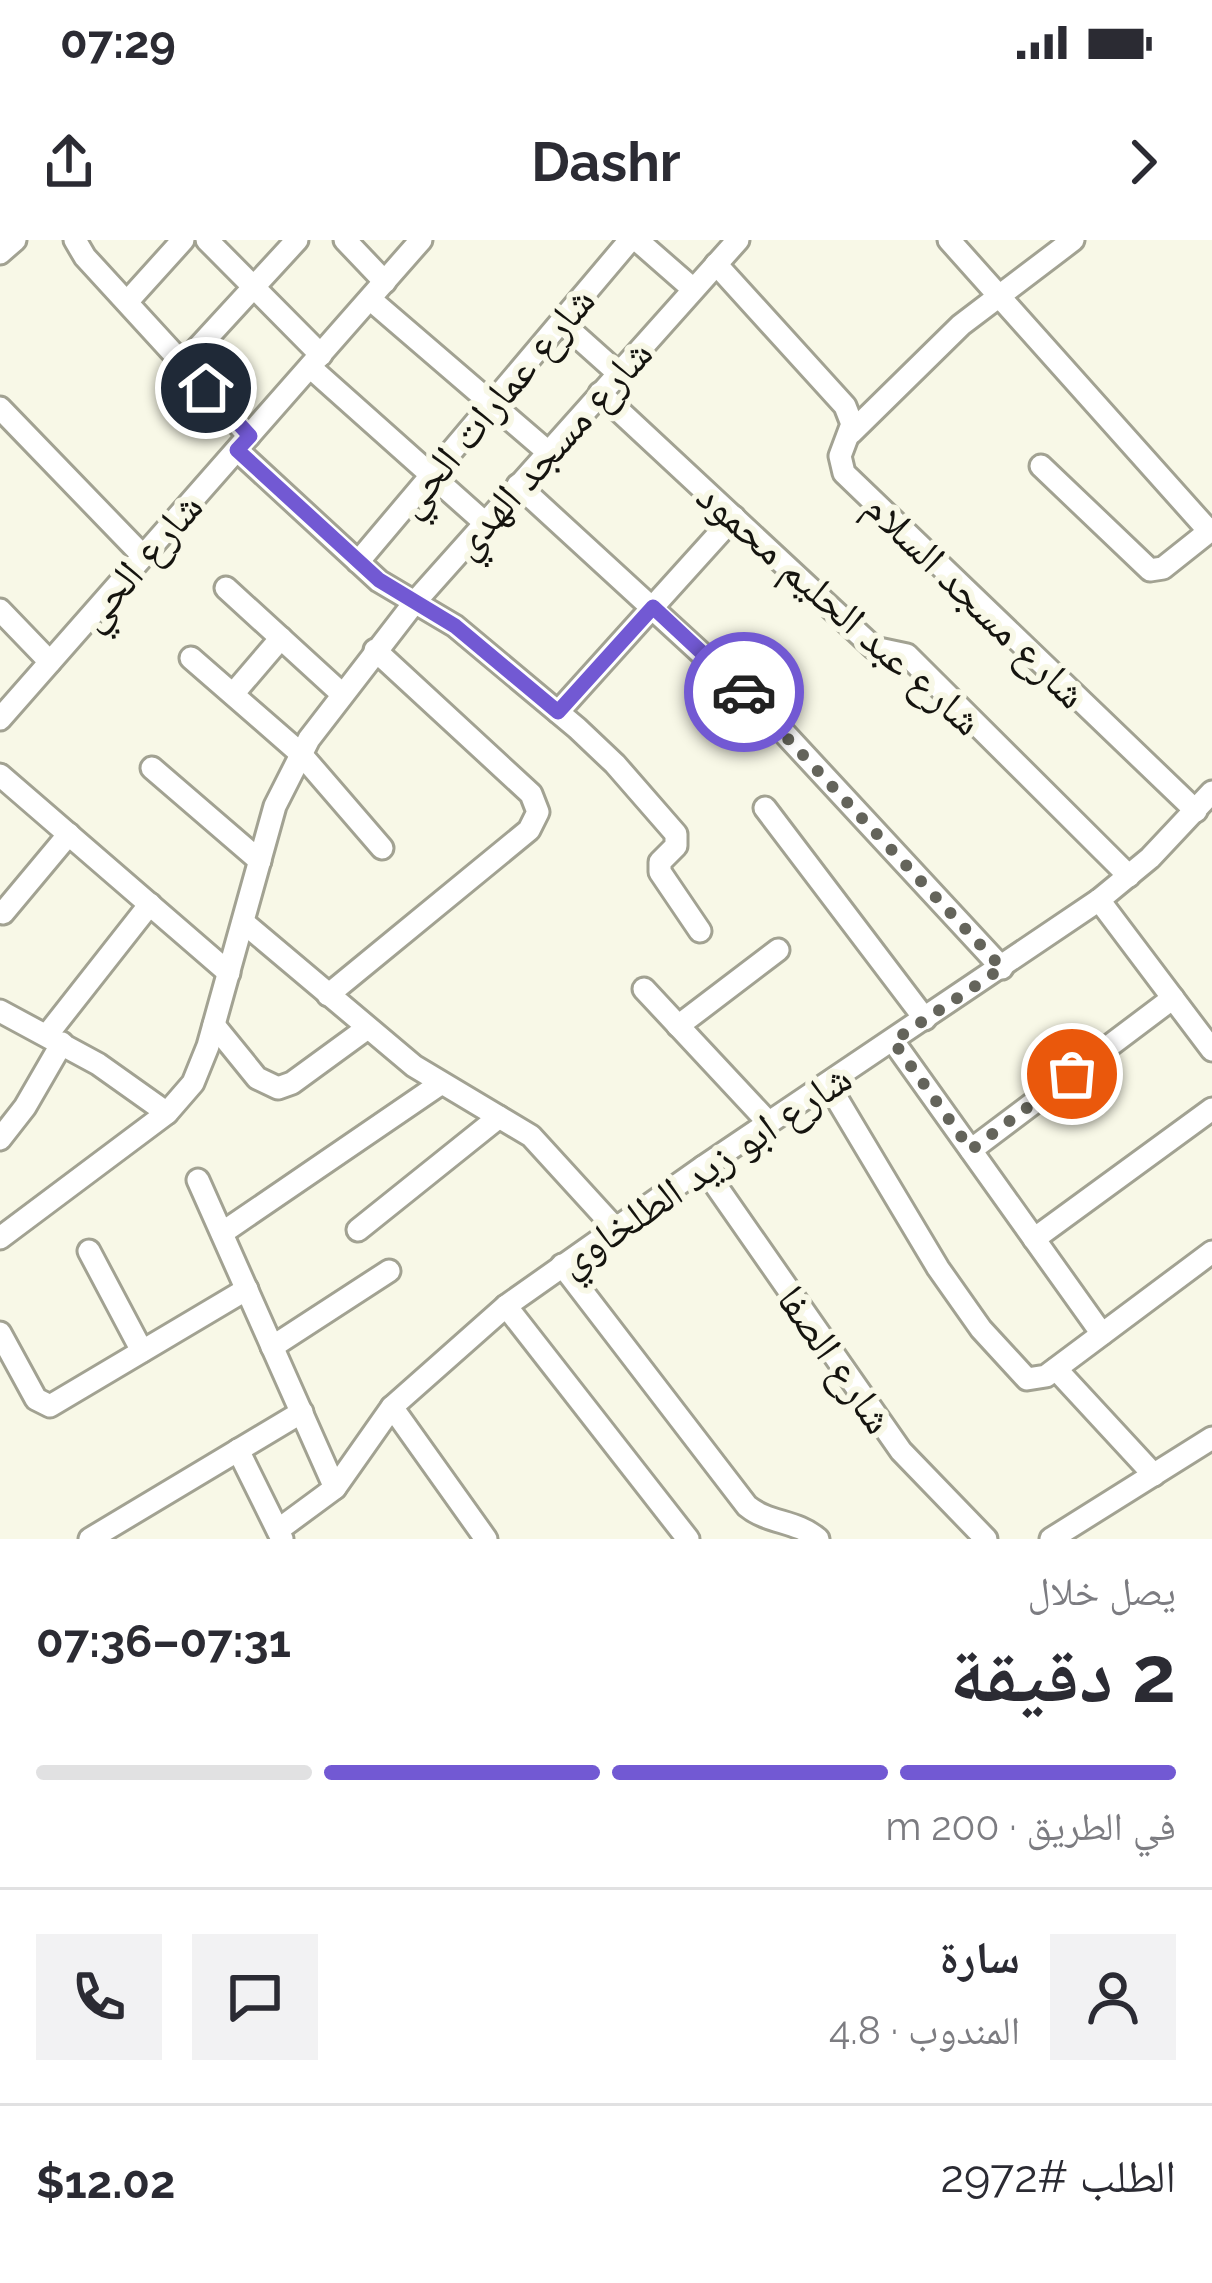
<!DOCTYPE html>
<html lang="ar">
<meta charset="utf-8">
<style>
body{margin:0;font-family:Raleway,"Noto Naskh Arabic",sans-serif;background:#f2f2f3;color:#2b2b33;direction:rtl;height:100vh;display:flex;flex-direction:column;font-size:45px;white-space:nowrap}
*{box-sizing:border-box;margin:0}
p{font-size:39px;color:#7c7c81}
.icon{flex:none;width:66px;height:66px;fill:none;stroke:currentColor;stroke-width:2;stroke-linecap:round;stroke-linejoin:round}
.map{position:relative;height:1299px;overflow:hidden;direction:ltr}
.drawer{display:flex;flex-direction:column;background:#fff;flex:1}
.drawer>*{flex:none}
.pin{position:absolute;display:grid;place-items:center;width:102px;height:102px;color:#fff;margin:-51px;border:6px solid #fff;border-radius:50%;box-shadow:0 3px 12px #0007}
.courier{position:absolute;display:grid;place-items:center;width:120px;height:120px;margin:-60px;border:9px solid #7259d3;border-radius:50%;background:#fff;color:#222;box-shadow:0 3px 15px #0007}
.overview em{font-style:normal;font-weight:700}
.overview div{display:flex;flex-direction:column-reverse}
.overview{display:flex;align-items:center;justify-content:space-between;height:204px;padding:0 36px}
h1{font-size:78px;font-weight:700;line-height:90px}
.bar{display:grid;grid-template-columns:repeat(4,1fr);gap:18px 12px;align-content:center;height:144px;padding:0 36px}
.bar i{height:15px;border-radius:9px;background:#e1e1e2}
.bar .active{background:#7259d3}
.bar p{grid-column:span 4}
.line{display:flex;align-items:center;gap:30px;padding:0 36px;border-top:3px solid #e1e1e2}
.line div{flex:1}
.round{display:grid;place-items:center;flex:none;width:126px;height:126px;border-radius:0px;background:#f2f2f3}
.status{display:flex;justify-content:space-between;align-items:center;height:84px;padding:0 60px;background:#fff;direction:ltr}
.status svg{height:33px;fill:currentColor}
header{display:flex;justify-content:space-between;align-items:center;height:156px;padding:0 36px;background:#fff;font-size:54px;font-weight:700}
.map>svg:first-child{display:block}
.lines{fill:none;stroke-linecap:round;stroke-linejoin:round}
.minor-casing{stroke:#a2a292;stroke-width:27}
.minor{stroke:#fff;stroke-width:21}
.done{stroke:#64645b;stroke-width:12;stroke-dasharray:0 21.6}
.route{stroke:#7259d3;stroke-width:15}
.labels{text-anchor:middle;stroke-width:12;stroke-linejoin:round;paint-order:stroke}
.street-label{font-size:42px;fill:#15140f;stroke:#f8f8e7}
</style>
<div class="status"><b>07:29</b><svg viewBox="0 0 49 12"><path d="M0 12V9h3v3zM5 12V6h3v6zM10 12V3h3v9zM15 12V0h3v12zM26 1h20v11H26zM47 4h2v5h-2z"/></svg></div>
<header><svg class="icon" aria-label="forward" viewBox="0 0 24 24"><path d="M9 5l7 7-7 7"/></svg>Dashr<svg class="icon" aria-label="share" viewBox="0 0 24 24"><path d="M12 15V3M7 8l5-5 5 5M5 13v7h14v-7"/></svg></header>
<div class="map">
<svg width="1212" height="1299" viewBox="0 0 1212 1299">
<rect width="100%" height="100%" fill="#f8f8e7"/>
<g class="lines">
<g class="minor-casing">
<g id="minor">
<path d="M 75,0 L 85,17 L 249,196"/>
<path d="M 207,0 L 321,115"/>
<path d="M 345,0 L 385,42"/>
<path d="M 637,0 L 693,49"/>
<path d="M 949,0 L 1209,291"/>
<path d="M 0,13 L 15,0"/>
<path d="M 716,24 L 845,166 L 852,184 L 840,216 L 844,233 L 1196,571"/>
<path d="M 370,59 L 548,212"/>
<path d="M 127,62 L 183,0"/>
<path d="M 561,82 L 618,133"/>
<path d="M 183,124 L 297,0"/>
<path d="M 310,127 L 485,283"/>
<path d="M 600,153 L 874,408 L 907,415 L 1129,636"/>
<path d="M 0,168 L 143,316"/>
<path d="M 851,193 L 961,85 L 1073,0"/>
<path d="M 237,210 L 379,341 L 455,386 L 577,488 L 615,524 L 676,594 L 676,606 L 660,622 L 660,632 L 700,691"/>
<path d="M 1041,226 L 1150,330 L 1163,328 L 1212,289"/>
<path d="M 518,245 L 762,469 L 1002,728"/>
<path d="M 358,322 L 630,0"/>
<path d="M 226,348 L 342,454"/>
<path d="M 0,370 L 50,422"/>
<path d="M 191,418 L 300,513 L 382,608"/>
<path d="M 233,454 L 281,398"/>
<path d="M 558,472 L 734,277"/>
<path d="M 0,479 L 421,0"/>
<path d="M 152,528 L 260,621"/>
<path d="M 0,535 L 229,733"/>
<path d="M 765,568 L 925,779"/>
<path d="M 1099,660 L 1212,810"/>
<path d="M 3,673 L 69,594"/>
<path d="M 243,682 L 414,826 L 531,896 L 615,988"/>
<path d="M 644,749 L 769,883"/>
<path d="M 328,755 L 529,590 L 538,572 L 531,554 L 375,410"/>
<path d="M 0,771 L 98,824 L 167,873"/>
<path d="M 214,785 L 257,838 L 278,848 L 292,843 L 366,789"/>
<path d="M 678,786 L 778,710"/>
<path d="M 47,795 L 150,664"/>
<path d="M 893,801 L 1102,1094"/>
<path d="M 828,844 L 938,1028 L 981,1089 L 1027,1139 L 1046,1136 L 1212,1012"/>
<path d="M 0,899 L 25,867 L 62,803"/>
<path d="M 971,910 L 1173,758"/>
<path d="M 703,927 L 901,1211 L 986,1299"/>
<path d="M 198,940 L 335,1248"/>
<path d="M 358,990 L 499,877"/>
<path d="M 222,993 L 440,844"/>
<path d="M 0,998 L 167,873 L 193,843 L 208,806 L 275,566 L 309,499 L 414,363 L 738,0"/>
<path d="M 1034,999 L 1212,869"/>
<path d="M 89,1011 L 142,1111"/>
<path d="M 562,1025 L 747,1266 C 769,1284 796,1280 818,1299"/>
<path d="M 506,1066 L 688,1299"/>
<path d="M 0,1093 L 36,1159 L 50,1166 L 247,1049"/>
<path d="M 272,1107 L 389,1031"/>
<path d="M 1056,1129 L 1154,1235"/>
<path d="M 392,1167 L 486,1299"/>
<path d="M 238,1210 L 282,1299"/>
<path d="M 278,1290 L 335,1248 L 392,1167 L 506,1066 L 703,927 L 1099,660 L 1150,618 L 1212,552"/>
<path d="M 90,1299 L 302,1172"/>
<path d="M 1051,1299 L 1212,1198"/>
</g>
</g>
<use href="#minor" class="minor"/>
</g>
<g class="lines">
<path class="done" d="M 744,452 L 1002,728 L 893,801 L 971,910 L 1072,834"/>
<path class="route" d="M 206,148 L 250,196 L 237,210 L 379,340 L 455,386 L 558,472 L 653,367 L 744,452"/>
</g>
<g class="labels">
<g class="street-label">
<text transform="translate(494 161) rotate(-50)" y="15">شارع عمارات الحي</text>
<text transform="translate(551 208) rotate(-48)" y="15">شارع مسجد الهدي</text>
<text transform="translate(139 321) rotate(-49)" y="15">شارع الحي</text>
<text transform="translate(976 360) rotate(44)" y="15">شارع مسجد السلام</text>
<text transform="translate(840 368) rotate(41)" y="15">شارع عبد الحليم محمود</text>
<text transform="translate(704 929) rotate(-34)" y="15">شارع ابو زيد الطلخاوي</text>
<text transform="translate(836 1119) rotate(55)" y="15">شارع الصفا</text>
</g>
</g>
</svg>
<div class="pin" style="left:1072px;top:834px;background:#ea580c"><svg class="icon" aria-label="bag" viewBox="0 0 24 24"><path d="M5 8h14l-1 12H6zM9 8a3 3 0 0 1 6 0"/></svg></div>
<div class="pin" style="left:206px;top:148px;background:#1f2937"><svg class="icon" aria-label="home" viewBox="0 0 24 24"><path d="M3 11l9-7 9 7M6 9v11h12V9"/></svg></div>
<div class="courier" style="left:744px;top:452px"><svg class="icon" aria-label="car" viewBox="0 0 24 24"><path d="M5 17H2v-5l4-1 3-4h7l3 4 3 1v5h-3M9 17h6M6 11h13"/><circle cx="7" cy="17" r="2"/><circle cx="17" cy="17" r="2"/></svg></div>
</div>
<section class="drawer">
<div class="overview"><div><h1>2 دقيقة</h1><p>يصل خلال</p></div><em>07:31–07:36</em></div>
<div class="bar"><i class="active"></i><i class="active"></i><i class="active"></i><i></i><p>في الطريق · 200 m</p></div>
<div class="line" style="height:216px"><a class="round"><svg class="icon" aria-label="person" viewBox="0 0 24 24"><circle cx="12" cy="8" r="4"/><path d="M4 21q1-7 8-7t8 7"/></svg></a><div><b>سارة</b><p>المندوب · 4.8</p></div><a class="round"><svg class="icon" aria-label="chat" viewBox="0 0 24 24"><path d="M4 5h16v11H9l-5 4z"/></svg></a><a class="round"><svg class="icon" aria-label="phone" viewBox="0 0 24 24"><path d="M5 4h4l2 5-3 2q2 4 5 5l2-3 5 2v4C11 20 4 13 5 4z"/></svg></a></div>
<div class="line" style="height:156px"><div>الطلب #2972</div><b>$12.02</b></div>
</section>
